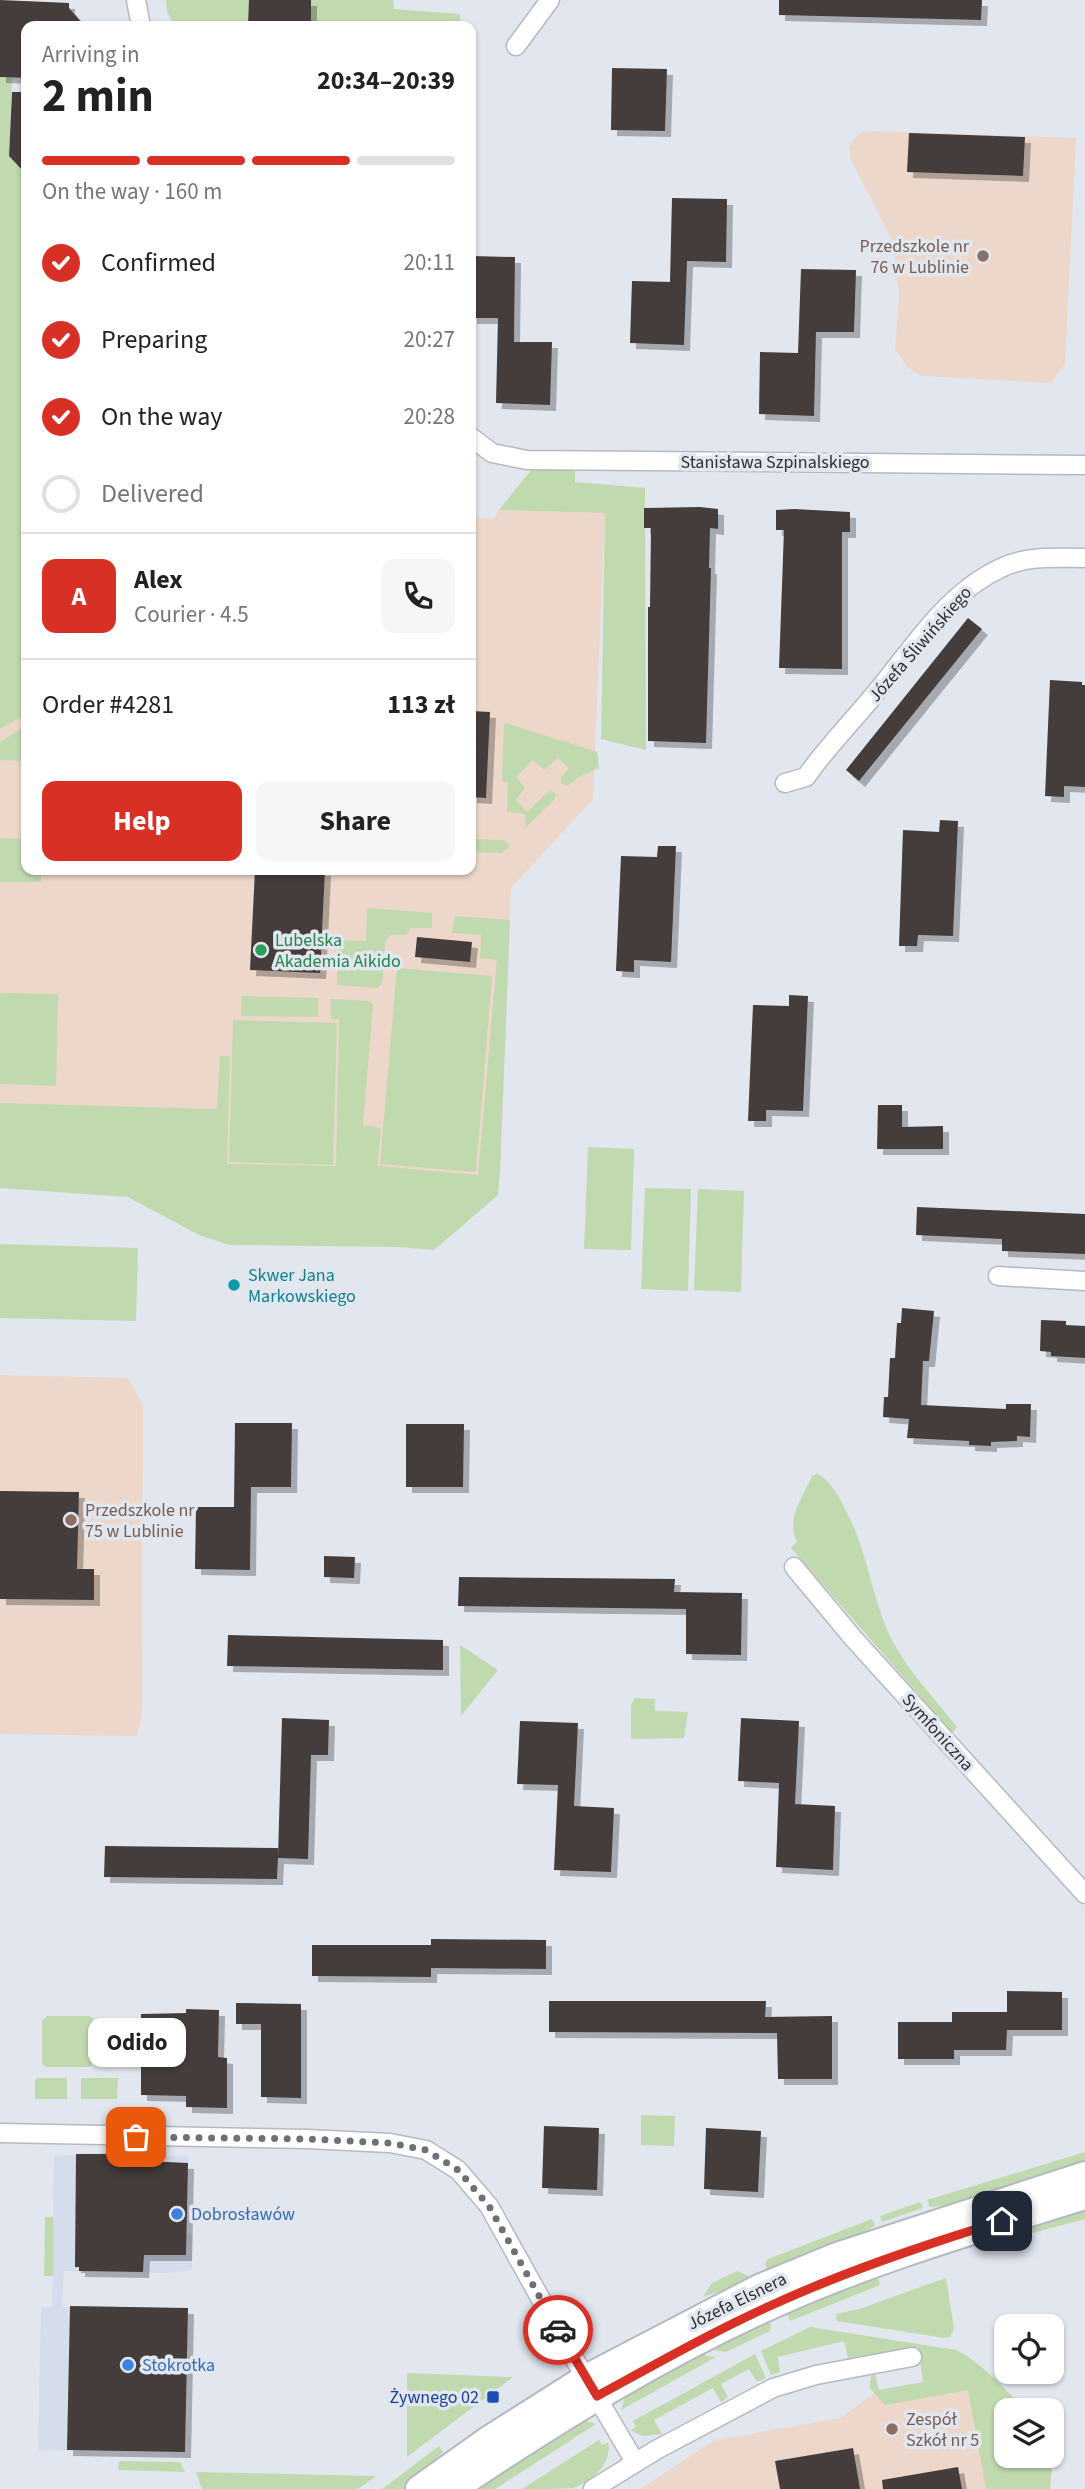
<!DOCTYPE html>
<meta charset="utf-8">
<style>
body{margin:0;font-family:"Source Sans 3",sans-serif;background:#f6f6f6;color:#222;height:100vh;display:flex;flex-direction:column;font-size:26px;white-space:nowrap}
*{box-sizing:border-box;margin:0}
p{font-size:23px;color:#767676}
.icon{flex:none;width:38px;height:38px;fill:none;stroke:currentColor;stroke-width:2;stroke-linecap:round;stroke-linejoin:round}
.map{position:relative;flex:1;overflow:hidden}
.drawer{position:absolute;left:21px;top:21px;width:455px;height:854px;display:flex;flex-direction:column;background:#fff;border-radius:14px;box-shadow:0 2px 5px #0004}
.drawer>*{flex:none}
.tools{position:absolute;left:994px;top:2314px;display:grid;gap:14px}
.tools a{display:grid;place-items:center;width:70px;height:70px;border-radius:14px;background:#fff;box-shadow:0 2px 5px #0004;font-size:35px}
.pin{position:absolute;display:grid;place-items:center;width:60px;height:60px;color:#fff;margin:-30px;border-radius:14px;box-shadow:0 4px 10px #0006}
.courier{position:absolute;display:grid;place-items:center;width:70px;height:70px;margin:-35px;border:5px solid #d93025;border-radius:50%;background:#fff;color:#222;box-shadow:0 2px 9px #0007}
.bubble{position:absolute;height:49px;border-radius:14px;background:#fff;box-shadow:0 2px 5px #0004;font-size:23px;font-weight:700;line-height:49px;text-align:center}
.head em{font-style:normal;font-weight:700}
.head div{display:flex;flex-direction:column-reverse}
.head{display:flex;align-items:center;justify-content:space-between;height:119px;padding:0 21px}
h1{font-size:46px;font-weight:700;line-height:52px}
.bar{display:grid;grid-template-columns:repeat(4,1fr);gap:10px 7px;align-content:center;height:84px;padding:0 21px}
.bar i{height:9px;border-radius:5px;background:#e0e0e0}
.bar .on{background:#d93025}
.bar p{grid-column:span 4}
.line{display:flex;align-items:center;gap:18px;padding:0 21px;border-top:2px solid #e0e0e0}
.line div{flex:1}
.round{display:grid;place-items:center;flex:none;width:74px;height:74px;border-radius:14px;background:#f6f6f6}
ol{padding:0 21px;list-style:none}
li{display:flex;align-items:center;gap:21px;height:77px}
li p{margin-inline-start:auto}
li .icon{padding:7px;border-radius:50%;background:#d93025;color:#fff;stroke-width:4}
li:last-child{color:#767676}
li i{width:38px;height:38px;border:4px solid #e0e0e0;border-radius:50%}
.action{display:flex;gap:14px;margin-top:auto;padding:14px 21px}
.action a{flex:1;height:80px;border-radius:14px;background:#d93025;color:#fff;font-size:28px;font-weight:700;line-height:80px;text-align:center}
.action a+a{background:#f6f6f6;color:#222}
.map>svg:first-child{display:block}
.built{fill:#d5dceb}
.education{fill:#edd7ca}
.green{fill:#c1d9af}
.building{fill:#453d3b;filter:url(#shadow)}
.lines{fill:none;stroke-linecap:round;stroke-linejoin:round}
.street-casing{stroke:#b5b9c1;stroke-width:21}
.secondary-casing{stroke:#b5b9c1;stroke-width:30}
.street{stroke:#fff;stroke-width:18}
.secondary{stroke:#fff;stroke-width:26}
.done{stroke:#6d7074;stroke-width:7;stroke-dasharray:0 12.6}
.route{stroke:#d93025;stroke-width:9}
.education-dot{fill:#8d6e63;stroke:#e2e6ee;stroke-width:2.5}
.leisure-dot{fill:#2e9e5b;stroke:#e2e6ee;stroke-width:2.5}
.culture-dot{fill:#0f9aa8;stroke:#e2e6ee;stroke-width:2.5}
.shop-dot{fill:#3f7fe0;stroke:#e2e6ee;stroke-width:2.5}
.transit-dot{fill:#1a4fb4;stroke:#e2e6ee;stroke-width:2.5}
.labels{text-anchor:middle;stroke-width:7;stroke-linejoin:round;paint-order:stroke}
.education-label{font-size:18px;fill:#785e54;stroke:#e2e6ee;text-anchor:start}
.street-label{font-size:18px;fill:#2e3033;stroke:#e2e6ee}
.leisure-label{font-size:18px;fill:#27864d;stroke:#e2e6ee;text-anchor:start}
.culture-label{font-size:18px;fill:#0d838f;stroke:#e2e6ee;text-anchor:start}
.shop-label{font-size:18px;fill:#366cbe;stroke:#e2e6ee;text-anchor:start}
.transit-label{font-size:18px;fill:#164399;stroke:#e2e6ee;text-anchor:end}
</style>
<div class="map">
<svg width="1085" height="2489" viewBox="0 0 1085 2489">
<defs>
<filter id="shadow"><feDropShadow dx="6" dy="6" stdDeviation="0" flood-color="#0004"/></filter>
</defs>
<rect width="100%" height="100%" fill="#e2e6ee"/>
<path class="built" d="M 100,2153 L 188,2156 L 187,2233 L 193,2234 L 192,2270 L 168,2273 L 64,2271 L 62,2307 L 70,2308 L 67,2450 L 38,2451 L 41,2308 L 52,2307 L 54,2156 Z"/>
<g class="education">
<path d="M 875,131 L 1076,138 L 1065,364 L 1050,383 L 922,376 L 908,368 L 895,349 L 899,295 L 893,242 L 851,160 L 849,147 L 853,140 L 862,132 Z"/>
<path d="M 471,509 L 477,518 L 494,519 L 499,510 L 605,513 L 593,799 L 511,888 L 500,1172 L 485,1183 L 0,1160 L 0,653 L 26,639 L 26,870 L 471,870 Z"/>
<path d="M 0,1375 L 128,1378 L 143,1404 L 142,1716 L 137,1736 L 0,1734 Z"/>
<path d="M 968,2374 L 1021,2489 L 640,2489 L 715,2440 L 841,2418 L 874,2393 Z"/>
</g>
<g class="green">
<path d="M 166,0 L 393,0 L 394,9 L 460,14 L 460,26 L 175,26 L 167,12 Z"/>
<path d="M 0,77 L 12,78 L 9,156 L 26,174 L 26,714 L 0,729 Z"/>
<path d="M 575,469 L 575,482 L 645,488 L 646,750 L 601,739 L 605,513 L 499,510 L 531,470 Z"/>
<path d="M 506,723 L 597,752 L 599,768 L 581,776 L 567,786 L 561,783 L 561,777 L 569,768 L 558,758 L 544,770 L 533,760 L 516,777 L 525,788 L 516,800 L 527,812 L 550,790 L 556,794 L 554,800 L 525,828 L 525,814 L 507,812 L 508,782 L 502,781 L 504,724 Z"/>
<path d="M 26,726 L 26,761 L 0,760 L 0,742 Z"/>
<path d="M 0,838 L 26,839 L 26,870 L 41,870 L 41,882 L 0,882 Z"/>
<path d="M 475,839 L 504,840 L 509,844 L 509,848 L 502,853 L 474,852 L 471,849 L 471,842 Z"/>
<path d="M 367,908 L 432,913 L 432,928 L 411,928 L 406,935 L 390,935 L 385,942 L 382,983 L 378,988 L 337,985 L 339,940 L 366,941 Z"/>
<path d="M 455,916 L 510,920 L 500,1172 L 498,1195 L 434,1250 L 399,1247 L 229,1245 L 199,1235 L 128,1197 L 0,1188 L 0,1103 L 217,1109 L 220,1056 L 230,1056 L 227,1164 L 336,1166 L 339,1019 L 331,1019 L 331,999 L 370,1001 L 373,1005 L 363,1125 L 381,1128 L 377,1166 L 478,1175 L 497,960 L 480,958 L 481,935 L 452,933 Z"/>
<path d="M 397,968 L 492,976 L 476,1172 L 380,1164 Z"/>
<path d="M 0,993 L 58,994 L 56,1086 L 0,1084 Z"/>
<path d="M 242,996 L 318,998 L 318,1017 L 241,1016 Z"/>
<path d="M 233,1020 L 337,1023 L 333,1165 L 229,1162 Z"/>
<path d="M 588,1147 L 634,1149 L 631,1250 L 584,1249 Z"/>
<path d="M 645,1188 L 691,1189 L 688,1291 L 641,1289 Z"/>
<path d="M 698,1189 L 744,1191 L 741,1292 L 694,1290 Z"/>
<path d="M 0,1244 L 138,1248 L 136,1321 L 0,1318 Z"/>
<path d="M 817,1474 C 830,1479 840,1499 846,1511 C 865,1546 870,1585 884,1622 C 898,1661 932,1695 957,1727 L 952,1733 L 791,1548 L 797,1541 C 785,1520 803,1497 812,1476 Z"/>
<path d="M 460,1645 L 498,1670 L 461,1716 Z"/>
<path d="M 635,1698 L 655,1699 L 655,1711 L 688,1712 L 684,1738 L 631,1739 L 631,1705 Z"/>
<path d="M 47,2016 L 89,2016 L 93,2018 L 93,2063 L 90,2067 L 46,2067 L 42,2064 L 42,2021 Z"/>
<path d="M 37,2078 L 67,2078 L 67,2099 L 35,2099 L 35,2080 Z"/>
<path d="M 81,2078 L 118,2078 L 117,2099 L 81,2099 Z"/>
<path d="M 641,2115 L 675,2116 L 674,2146 L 641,2145 Z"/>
<path d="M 1085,2152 L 1085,2166 L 961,2205 L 930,2207 L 927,2200 Z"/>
<path d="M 920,2202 L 923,2208 L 882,2222 L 880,2216 Z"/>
<path d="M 1085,2203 L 1085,2219 L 1002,2241 L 1001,2239 Z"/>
<path d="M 45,2217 L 53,2217 L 53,2276 L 44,2276 Z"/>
<path d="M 872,2219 L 875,2225 L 856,2240 L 769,2274 L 765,2264 L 768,2259 Z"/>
<path d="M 737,2271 L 747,2275 L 751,2281 L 703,2297 L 712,2283 Z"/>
<path d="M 878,2277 L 880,2285 L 790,2321 L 784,2306 L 809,2296 Z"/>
<path d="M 946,2278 L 954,2328 L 950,2337 L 944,2338 L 837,2321 L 836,2314 L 859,2309 Z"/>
<path d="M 766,2316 L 771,2325 L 770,2331 L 726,2352 L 703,2348 Z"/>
<path d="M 810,2327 L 956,2350 C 983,2363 1004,2389 1025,2410 L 1006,2410 L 1006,2455 L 1052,2455 L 1052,2437 L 1054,2443 L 1050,2489 L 986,2489 L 968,2390 L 885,2405 L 870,2388 L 871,2376 L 875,2374 L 879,2390 L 923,2382 L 918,2347 L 848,2358 L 844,2341 L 778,2357 L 780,2372 L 771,2375 L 761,2351 Z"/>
<path d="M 692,2353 L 716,2357 L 621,2410 L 626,2393 Z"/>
<path d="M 755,2354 L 766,2378 L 757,2382 L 749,2369 L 721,2384 L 728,2397 L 721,2402 L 713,2388 L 654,2420 L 662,2434 L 643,2436 L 630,2430 L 636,2427 L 633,2421 Z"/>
<path d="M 407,2373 L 513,2377 L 407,2457 Z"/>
<path d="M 583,2420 L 596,2424 L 495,2489 L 468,2489 Z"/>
<path d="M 599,2440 L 602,2445 L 608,2443 C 613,2463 591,2482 573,2488 C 562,2489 535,2489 522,2489 Z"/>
<path d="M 439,2446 L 443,2452 L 405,2489 L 382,2489 Z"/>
<path d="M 119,2461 L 180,2462 L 185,2472 L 118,2470 Z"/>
<path d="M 196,2472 L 376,2476 L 358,2489 L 202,2489 Z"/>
</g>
<g class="building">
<path d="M 0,0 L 69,3 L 69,8 L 82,23 L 34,23 L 34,26 L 26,26 L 26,78 L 0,77 Z"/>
<path d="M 249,0 L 311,0 L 311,26 L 248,26 Z"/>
<path d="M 779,0 L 982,0 L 981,20 L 779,15 Z"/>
<path d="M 612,68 L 667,69 L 665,131 L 611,130 Z"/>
<path d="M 12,92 L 26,92 L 26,174 L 9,156 Z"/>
<path d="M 909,133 L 1025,137 L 1023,176 L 907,172 Z"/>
<path d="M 672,198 L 727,199 L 726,262 L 687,261 L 684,345 L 630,343 L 632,281 L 670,282 Z"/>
<path d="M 471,256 L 515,257 L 514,342 L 552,342 L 550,405 L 496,403 L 498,318 L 471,318 Z"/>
<path d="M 801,269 L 856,270 L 854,332 L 816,332 L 814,416 L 759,414 L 760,352 L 798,353 Z"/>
<path d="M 700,507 L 718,509 L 718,529 L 710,528 L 709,568 L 711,568 L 706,743 L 648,741 L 648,607 L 650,607 L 651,528 L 644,528 L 644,508 Z"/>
<path d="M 794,509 L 850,512 L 850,532 L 842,532 L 842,669 L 779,668 L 784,530 L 776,530 L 776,510 Z"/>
<path d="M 968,618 L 982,629 L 859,781 L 846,770 Z"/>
<path d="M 1050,680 L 1082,682 L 1082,685 L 1085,685 L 1085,787 L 1064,786 L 1064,797 L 1045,796 Z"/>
<path d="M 471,711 L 490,712 L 486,798 L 471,797 Z"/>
<path d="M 940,820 L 958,821 L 953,936 L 918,935 L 917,946 L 899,946 L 903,830 L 939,832 Z"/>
<path d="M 658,846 L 676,846 L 671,962 L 634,960 L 634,972 L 616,971 L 621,856 L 657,857 Z"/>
<path d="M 255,870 L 325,870 L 320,973 L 250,970 Z"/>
<path d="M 417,937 L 472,942 L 470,962 L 415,957 Z"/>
<path d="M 789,995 L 808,996 L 803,1111 L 766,1110 L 766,1121 L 748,1121 L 753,1005 L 789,1006 Z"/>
<path d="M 878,1105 L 902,1105 L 902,1127 L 943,1126 L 943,1149 L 877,1149 Z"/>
<path d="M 917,1207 L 1085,1214 L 1085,1254 L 1002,1251 L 1002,1239 L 916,1235 Z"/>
<path d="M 902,1308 L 934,1311 L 929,1361 L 923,1361 L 921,1405 L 1006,1409 L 1006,1404 L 1031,1404 L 1030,1437 L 1017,1436 L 1017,1441 L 991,1442 L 991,1446 L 969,1445 L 969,1441 L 907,1438 L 909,1419 L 883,1417 L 884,1397 L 888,1397 L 890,1358 L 895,1358 L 897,1323 L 901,1323 Z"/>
<path d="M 1041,1320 L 1066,1321 L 1066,1325 L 1085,1326 L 1085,1358 L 1051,1356 L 1051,1352 L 1040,1351 Z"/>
<path d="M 235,1423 L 292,1423 L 291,1487 L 251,1487 L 250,1570 L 195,1569 L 196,1507 L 234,1507 Z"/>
<path d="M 406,1424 L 464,1424 L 463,1487 L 406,1487 Z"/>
<path d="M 0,1491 L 79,1492 L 77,1569 L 94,1569 L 94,1600 L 0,1599 Z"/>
<path d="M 324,1556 L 355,1557 L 354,1578 L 324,1577 Z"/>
<path d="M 459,1577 L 675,1579 L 674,1592 L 742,1593 L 741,1655 L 686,1654 L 686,1609 L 458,1606 Z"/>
<path d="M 228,1635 L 443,1640 L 443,1670 L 227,1666 Z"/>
<path d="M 282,1718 L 329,1720 L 328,1755 L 311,1755 L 308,1859 L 278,1858 L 277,1879 L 104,1877 L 105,1846 L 278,1848 L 278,1857 Z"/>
<path d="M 741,1718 L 799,1721 L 795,1804 L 835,1806 L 833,1870 L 776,1867 L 779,1783 L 738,1781 Z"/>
<path d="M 520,1721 L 578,1723 L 574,1806 L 614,1808 L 611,1872 L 554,1870 L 558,1785 L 517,1784 Z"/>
<path d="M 431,1939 L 546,1940 L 546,1969 L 431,1968 L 431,1977 L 312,1976 L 312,1945 L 431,1945 Z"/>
<path d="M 1007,1991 L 1062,1992 L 1062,2030 L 1007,2030 L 1006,2050 L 954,2050 L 954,2059 L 898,2059 L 898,2022 L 952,2022 L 952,2012 L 1007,2012 Z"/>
<path d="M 549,2001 L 766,2001 L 765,2017 L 832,2016 L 832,2079 L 778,2079 L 777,2033 L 549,2032 Z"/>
<path d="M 236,2003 L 301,2004 L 301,2098 L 261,2097 L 261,2024 L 236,2024 Z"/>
<path d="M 186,2009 L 219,2010 L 218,2057 L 227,2058 L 227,2108 L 186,2107 L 186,2096 L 141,2095 L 141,2014 L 186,2013 Z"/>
<path d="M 544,2126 L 599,2128 L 597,2190 L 542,2188 Z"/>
<path d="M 706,2128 L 761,2131 L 758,2192 L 704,2189 Z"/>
<path d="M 76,2154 L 125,2154 L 146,2158 L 146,2161 L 188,2163 L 186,2255 L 144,2255 L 143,2272 L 79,2271 L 79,2267 L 75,2267 Z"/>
<path d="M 70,2306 L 188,2308 L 185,2452 L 67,2450 Z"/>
<path d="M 853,2448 L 860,2489 L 780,2489 L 775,2461 Z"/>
<path d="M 958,2467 L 962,2489 L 883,2489 L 882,2480 Z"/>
</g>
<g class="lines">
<g class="street-casing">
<g id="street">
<path d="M 136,0 L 141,26"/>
<path d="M 516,46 L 550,0"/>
<path d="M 471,437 L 492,453 L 527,460 L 1085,465"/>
<path d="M 785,783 L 806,777 C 826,748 852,722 874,695 C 912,650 946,593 1001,568 C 1027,555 1057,558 1085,558"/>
<path d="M 998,1276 L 1085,1281"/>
<path d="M 794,1567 L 853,1638 L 1085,1894"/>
<path d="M 0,2133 L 307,2139 L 390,2143 L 426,2150 L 458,2170 L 489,2206 L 568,2348 L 635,2462"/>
<path d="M 593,2489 L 656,2450 L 773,2388 L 816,2375 L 912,2357"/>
</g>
</g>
<g class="secondary-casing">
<g id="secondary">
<path d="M 419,2489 L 488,2440 L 586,2378 L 759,2288 L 837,2256 L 1085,2175"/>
<path d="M 453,2489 C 558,2419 664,2353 779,2302 C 878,2258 982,2228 1085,2196"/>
</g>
</g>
<use href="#street" class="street"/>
<use href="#secondary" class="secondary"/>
</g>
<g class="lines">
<path class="done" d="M 136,2137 L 307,2139 L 390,2143 L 426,2150 L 458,2170 L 489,2206 L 558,2330"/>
<path class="route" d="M 558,2330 L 597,2396 C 654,2365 712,2332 772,2305 C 846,2271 924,2245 1002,2221"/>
</g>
<g class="education-dot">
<circle cx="983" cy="256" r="7"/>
<circle cx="71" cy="1520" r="7"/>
<circle cx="892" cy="2429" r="7"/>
</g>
<circle class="leisure-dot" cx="261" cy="950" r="7"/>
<circle class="culture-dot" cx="234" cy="1285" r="7"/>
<g class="shop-dot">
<circle cx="177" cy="2214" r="7"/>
<circle cx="128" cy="2365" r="7"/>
</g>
<rect class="transit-dot" x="486" y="2390" width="14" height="14" rx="3.5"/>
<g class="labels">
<g class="education-label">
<text x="969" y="252" text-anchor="end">Przedszkole nr<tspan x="969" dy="21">76 w Lublinie</tspan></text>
<text x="85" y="1516">Przedszkole nr<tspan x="85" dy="21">75 w Lublinie</tspan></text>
<text x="906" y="2425">Zespół<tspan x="906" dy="21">Szkół nr 5</tspan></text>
</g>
<g class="street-label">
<text x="775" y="468">Stanisława Szpinalskiego</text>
<text transform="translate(920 644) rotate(-49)" y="6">Józefa Śliwińskiego</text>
<text transform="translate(938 1732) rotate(48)" y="6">Symfoniczna</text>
<text transform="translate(737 2301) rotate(-26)" y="6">Józefa Elsnera</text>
</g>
<g class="leisure-label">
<text x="275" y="946">Lubelska<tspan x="275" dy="21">Akademia Aikido</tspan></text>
</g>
<g class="culture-label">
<text x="248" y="1281">Skwer Jana<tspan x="248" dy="21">Markowskiego</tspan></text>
</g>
<g class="shop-label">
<text x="191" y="2220">Dobrosławów</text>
<text x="142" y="2371">Stokrotka</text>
</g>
<g class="transit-label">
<text x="479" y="2403">Żywnego 02</text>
</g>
</g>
</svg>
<div class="tools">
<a><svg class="icon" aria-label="locate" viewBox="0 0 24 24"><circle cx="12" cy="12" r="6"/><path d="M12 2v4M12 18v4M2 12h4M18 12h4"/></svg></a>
<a><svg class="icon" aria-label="layers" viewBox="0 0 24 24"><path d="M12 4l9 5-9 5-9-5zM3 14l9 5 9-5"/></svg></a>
</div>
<div class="pin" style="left:136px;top:2137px;background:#ea580c"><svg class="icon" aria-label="bag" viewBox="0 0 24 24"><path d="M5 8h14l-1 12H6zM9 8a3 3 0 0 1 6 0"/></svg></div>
<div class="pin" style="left:1002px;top:2221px;background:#1f2937"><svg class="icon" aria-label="home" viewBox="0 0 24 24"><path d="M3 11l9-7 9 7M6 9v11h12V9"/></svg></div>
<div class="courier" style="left:558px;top:2330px"><svg class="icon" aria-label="car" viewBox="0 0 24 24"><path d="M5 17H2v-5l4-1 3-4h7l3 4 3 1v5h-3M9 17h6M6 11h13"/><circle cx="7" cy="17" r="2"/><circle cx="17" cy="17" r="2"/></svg></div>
<div class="bubble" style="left:88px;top:2018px;width:98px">Odido</div>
<section class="drawer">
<div class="head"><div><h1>2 min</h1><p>Arriving in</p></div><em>20:34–20:39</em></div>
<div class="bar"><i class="on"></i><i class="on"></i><i class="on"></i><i></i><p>On the way · 160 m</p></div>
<ol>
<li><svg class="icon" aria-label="check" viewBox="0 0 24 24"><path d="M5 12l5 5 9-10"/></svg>Confirmed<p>20:11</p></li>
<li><svg class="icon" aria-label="check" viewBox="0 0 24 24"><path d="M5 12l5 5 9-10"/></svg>Preparing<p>20:27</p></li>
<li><svg class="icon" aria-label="check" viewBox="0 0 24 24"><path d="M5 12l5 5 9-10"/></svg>On the way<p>20:28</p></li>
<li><i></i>Delivered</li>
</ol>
<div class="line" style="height:126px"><b class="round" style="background:#d93025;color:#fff">A</b><div><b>Alex</b><p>Courier · 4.5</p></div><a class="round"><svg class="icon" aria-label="phone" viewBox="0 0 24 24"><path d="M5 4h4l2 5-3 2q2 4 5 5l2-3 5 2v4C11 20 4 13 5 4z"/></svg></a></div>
<div class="line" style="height:91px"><div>Order #4281</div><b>113 zł</b></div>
<div class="action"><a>Help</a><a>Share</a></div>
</section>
</div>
